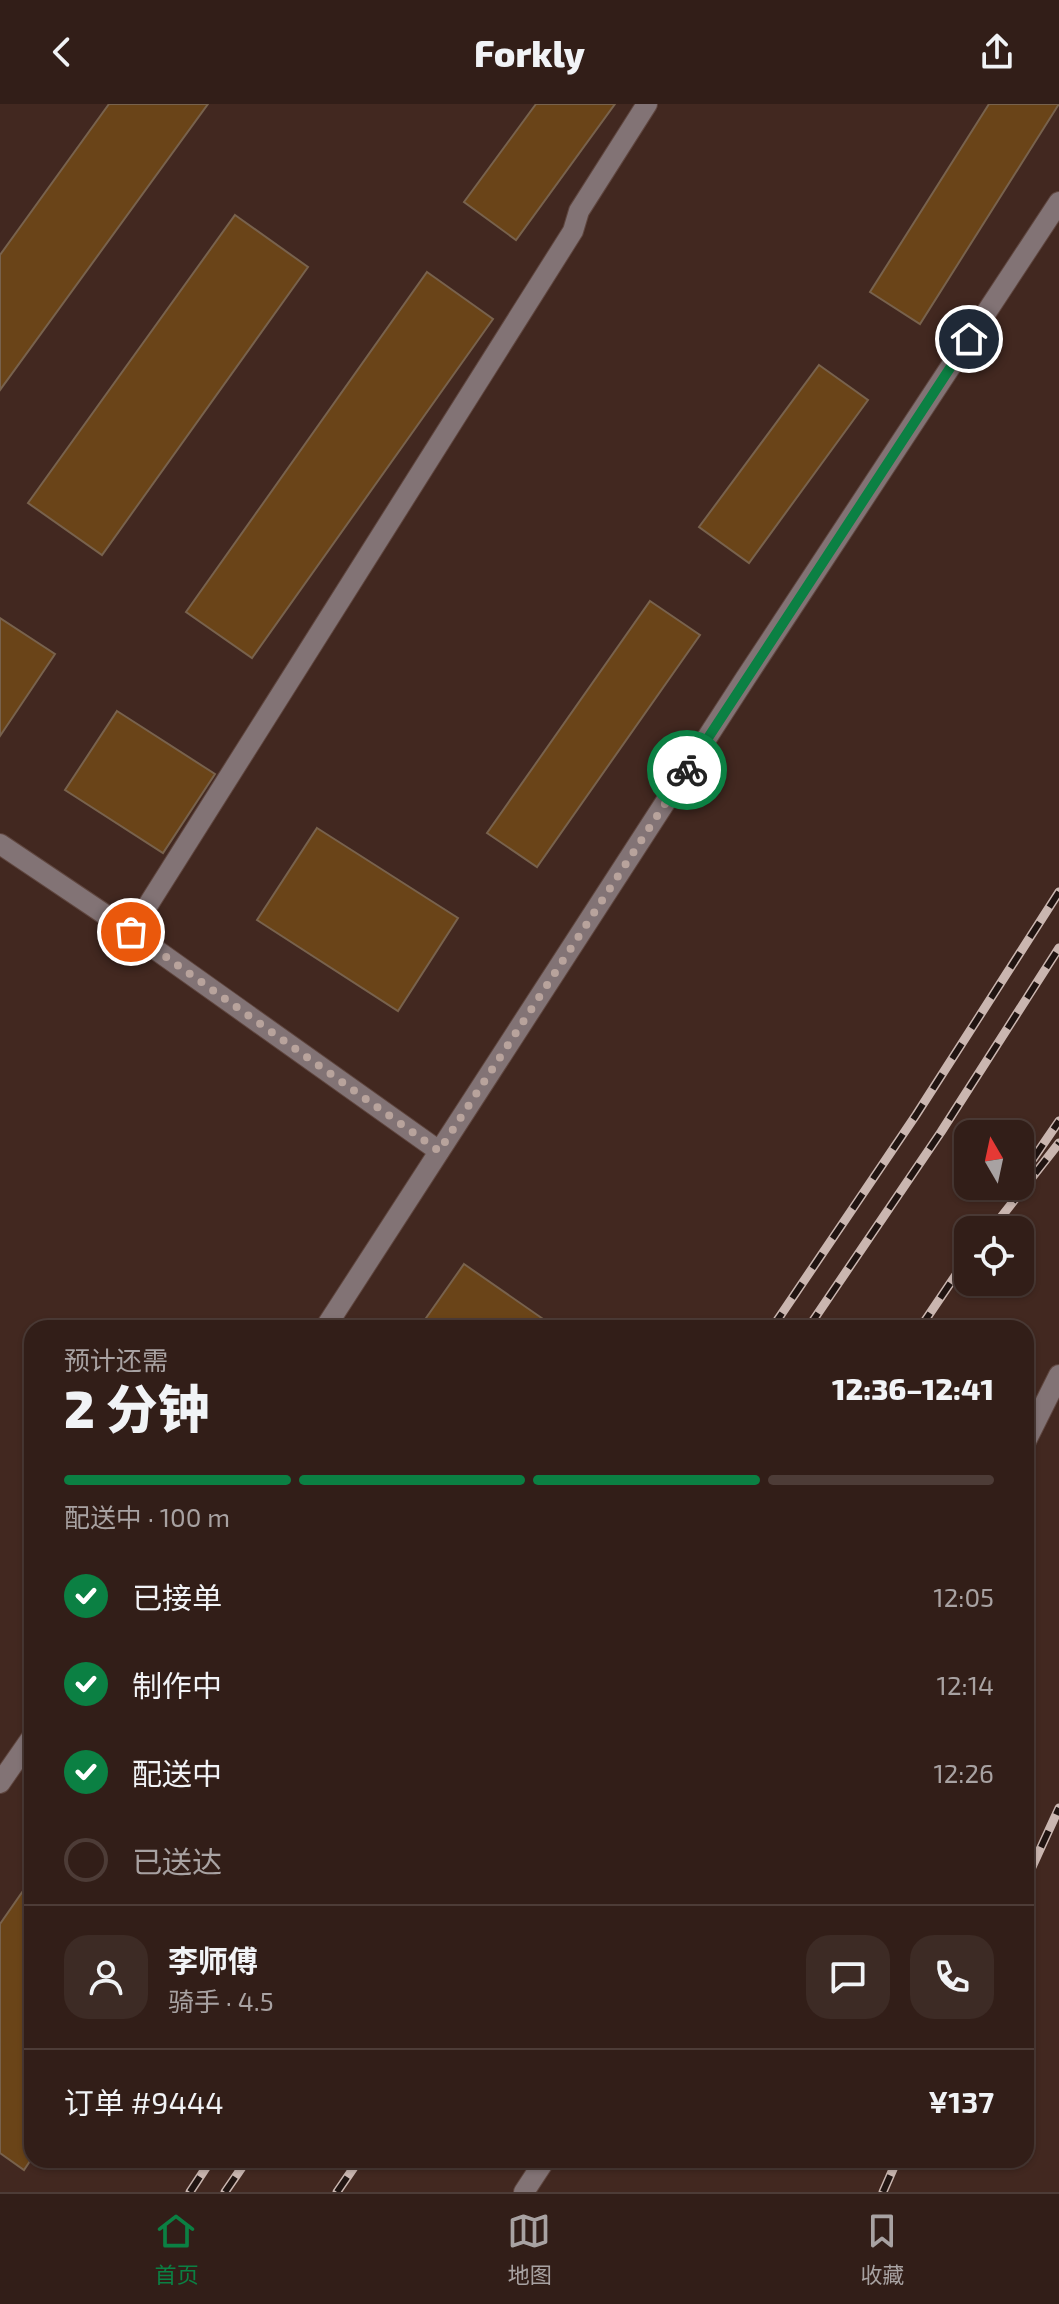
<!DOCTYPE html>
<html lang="zh">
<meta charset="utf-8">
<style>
body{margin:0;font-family:"Exo 2","Noto Sans SC",sans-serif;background:#3d2b25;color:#f1f3f6;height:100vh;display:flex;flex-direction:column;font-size:30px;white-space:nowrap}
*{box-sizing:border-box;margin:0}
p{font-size:26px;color:#a8a2a2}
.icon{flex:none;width:44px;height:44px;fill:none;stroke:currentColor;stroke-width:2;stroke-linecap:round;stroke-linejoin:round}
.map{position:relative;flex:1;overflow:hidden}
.drawer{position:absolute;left:24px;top:1216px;width:1010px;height:848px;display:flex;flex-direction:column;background:#321e18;border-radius:24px;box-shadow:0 2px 6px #0004,0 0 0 2px #4d3c37}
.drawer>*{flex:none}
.needle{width:52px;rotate:351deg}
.fabs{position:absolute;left:954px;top:1016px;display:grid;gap:16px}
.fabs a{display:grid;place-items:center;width:80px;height:80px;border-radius:16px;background:#321e18;box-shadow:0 2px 6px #0004,0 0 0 2px #4d3c37;font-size:40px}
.pin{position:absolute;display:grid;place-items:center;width:68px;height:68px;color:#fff;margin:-34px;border:4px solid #fff;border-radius:50%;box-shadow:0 2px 8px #0007}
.courier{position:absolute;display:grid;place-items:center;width:80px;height:80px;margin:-40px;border:6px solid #0b8043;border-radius:50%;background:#fff;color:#222;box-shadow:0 2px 10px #0007}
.overview em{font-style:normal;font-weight:800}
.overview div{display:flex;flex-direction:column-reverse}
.overview{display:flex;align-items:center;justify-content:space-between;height:136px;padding:0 40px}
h1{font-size:52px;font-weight:800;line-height:60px}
.bar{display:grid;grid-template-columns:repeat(4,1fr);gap:12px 8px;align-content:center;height:96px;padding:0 40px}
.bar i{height:10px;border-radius:6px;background:#4d3c37}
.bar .active{background:#0b8043}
.bar p{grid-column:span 4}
.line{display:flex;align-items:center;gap:20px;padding:0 40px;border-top:2px solid #4d3c37}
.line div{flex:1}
.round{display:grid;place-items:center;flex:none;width:84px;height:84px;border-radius:24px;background:#3d2b25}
ol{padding:0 40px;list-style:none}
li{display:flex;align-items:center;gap:24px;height:88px}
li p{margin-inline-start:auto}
li .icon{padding:8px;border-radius:50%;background:#0b8043;color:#fff;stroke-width:4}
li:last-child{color:#a8a2a2}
li i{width:44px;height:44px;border:4px solid #4d3c37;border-radius:50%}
header{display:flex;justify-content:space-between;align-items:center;height:104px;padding:0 40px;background:#321e18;font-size:36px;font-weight:800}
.tab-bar{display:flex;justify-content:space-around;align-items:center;height:112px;border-top:2px solid #4d3c37;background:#321e18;font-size:22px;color:#a8a2a2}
.tab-bar a{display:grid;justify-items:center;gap:4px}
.tab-bar .active{color:#0b8043}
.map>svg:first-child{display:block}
.building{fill:#6a4418;stroke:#78624d;stroke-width:2}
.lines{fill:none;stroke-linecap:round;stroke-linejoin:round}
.minor-casing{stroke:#5f463f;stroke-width:22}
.minor{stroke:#827375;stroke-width:20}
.rail-casing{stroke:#cab6b0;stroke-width:9}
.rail{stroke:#201411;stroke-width:6;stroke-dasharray:18;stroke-linecap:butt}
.done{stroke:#b8a39c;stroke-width:8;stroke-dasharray:0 14.4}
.route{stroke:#0b8043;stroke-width:10}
</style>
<header><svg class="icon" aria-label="back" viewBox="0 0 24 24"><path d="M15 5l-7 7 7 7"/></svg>Forkly<svg class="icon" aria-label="share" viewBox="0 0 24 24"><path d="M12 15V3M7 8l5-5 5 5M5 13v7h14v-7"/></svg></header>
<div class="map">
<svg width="1059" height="2088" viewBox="0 0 1059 2088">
<rect width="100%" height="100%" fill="#422820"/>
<g class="building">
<path d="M 109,0 L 208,0 L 0,286 L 0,151 Z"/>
<path d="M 536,0 L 615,0 L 516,136 L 464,98 Z"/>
<path d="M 989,0 L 1059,0 L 920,220 L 870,188 Z"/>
<path d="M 235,111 L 308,163 L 102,451 L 28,399 Z"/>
<path d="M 427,168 L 493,215 L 252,554 L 186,508 Z"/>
<path d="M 819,261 L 868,296 L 749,459 L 699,423 Z"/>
<path d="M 650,497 L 700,531 L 537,763 L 487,729 Z"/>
<path d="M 0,514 L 55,550 L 0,632 Z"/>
<path d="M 117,607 L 215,670 L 163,749 L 65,686 Z"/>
<path d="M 317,724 L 458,814 L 398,907 L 257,816 Z"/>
<path d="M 464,1160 L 556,1224 L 419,1224 Z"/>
<path d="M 32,1774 L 32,2054 L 24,2066 L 0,2049 L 0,1820 Z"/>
</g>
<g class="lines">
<g class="minor-casing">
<g id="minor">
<path d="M 0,740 L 131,828 L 439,1047"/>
<path d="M 131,828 L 573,127 L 579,107 L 647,0"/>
<path d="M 325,1224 L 745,575 L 1059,98"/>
<path d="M 1026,1337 L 1059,1271"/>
<path d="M 0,1679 L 32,1633"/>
<path d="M 524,2088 L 545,2056"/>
</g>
</g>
<use href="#minor" class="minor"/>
<g class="rail-casing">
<g id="rail">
<path d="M 1033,1055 L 1059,1017"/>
<path d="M 991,1126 L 1059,1039"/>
<path d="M 772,1224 L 916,1011 L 1059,788"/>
<path d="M 808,1224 L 941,1028 L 1059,844"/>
<path d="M 920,1224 L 968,1153"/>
<path d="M 1026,1776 L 1059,1704"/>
<path d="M 190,2088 L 211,2056"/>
<path d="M 225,2088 L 247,2056"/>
<path d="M 337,2088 L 359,2056"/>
<path d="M 883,2088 L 897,2056"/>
</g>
</g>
<use href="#rail" class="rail"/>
</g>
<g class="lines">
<path class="done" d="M 131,828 L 439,1047 L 687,666"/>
<path class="route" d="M 687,666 L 969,235"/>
</g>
</svg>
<div class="fabs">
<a><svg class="needle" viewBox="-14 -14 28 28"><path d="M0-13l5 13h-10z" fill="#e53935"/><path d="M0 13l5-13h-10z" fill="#a8a2a2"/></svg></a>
<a><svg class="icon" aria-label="locate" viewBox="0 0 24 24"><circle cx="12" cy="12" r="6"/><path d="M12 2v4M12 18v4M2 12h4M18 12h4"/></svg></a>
</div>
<div class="pin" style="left:131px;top:828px;background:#ea580c"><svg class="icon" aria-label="bag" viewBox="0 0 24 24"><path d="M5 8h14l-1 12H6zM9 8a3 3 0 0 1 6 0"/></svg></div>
<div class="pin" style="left:969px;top:235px;background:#1f2937"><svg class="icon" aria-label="home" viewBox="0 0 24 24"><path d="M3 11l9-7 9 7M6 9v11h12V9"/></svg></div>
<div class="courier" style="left:687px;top:666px"><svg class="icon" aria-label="bike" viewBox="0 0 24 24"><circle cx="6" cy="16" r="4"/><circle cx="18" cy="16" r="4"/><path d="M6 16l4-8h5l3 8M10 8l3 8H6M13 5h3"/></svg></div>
<section class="drawer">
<div class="overview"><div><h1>2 分钟</h1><p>预计还需</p></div><em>12:36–12:41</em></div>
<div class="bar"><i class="active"></i><i class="active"></i><i class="active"></i><i></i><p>配送中 · 100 m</p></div>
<ol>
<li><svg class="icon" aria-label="check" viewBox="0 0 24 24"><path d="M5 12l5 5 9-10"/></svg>已接单<p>12:05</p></li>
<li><svg class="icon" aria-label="check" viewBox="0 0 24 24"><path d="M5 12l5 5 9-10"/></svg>制作中<p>12:14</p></li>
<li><svg class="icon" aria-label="check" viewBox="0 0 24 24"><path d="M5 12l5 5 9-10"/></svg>配送中<p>12:26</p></li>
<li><i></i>已送达</li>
</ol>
<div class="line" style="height:144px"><a class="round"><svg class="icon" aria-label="person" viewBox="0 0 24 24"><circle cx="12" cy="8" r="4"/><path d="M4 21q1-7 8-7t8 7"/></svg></a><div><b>李师傅</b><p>骑手 · 4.5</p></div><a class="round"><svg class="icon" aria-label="chat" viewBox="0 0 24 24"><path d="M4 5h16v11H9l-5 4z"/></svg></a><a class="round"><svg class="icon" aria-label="phone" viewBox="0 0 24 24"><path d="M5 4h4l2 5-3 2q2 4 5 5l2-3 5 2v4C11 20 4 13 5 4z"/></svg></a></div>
<div class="line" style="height:104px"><div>订单 #9444</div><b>¥137</b></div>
</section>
</div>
<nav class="tab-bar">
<a class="active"><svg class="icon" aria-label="home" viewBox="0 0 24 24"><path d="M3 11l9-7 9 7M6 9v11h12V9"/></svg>首页</a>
<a><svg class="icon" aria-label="map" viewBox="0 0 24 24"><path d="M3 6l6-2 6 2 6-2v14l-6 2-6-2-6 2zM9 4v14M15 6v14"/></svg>地图</a>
<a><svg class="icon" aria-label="saved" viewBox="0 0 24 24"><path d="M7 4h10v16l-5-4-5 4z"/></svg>收藏</a>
</nav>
